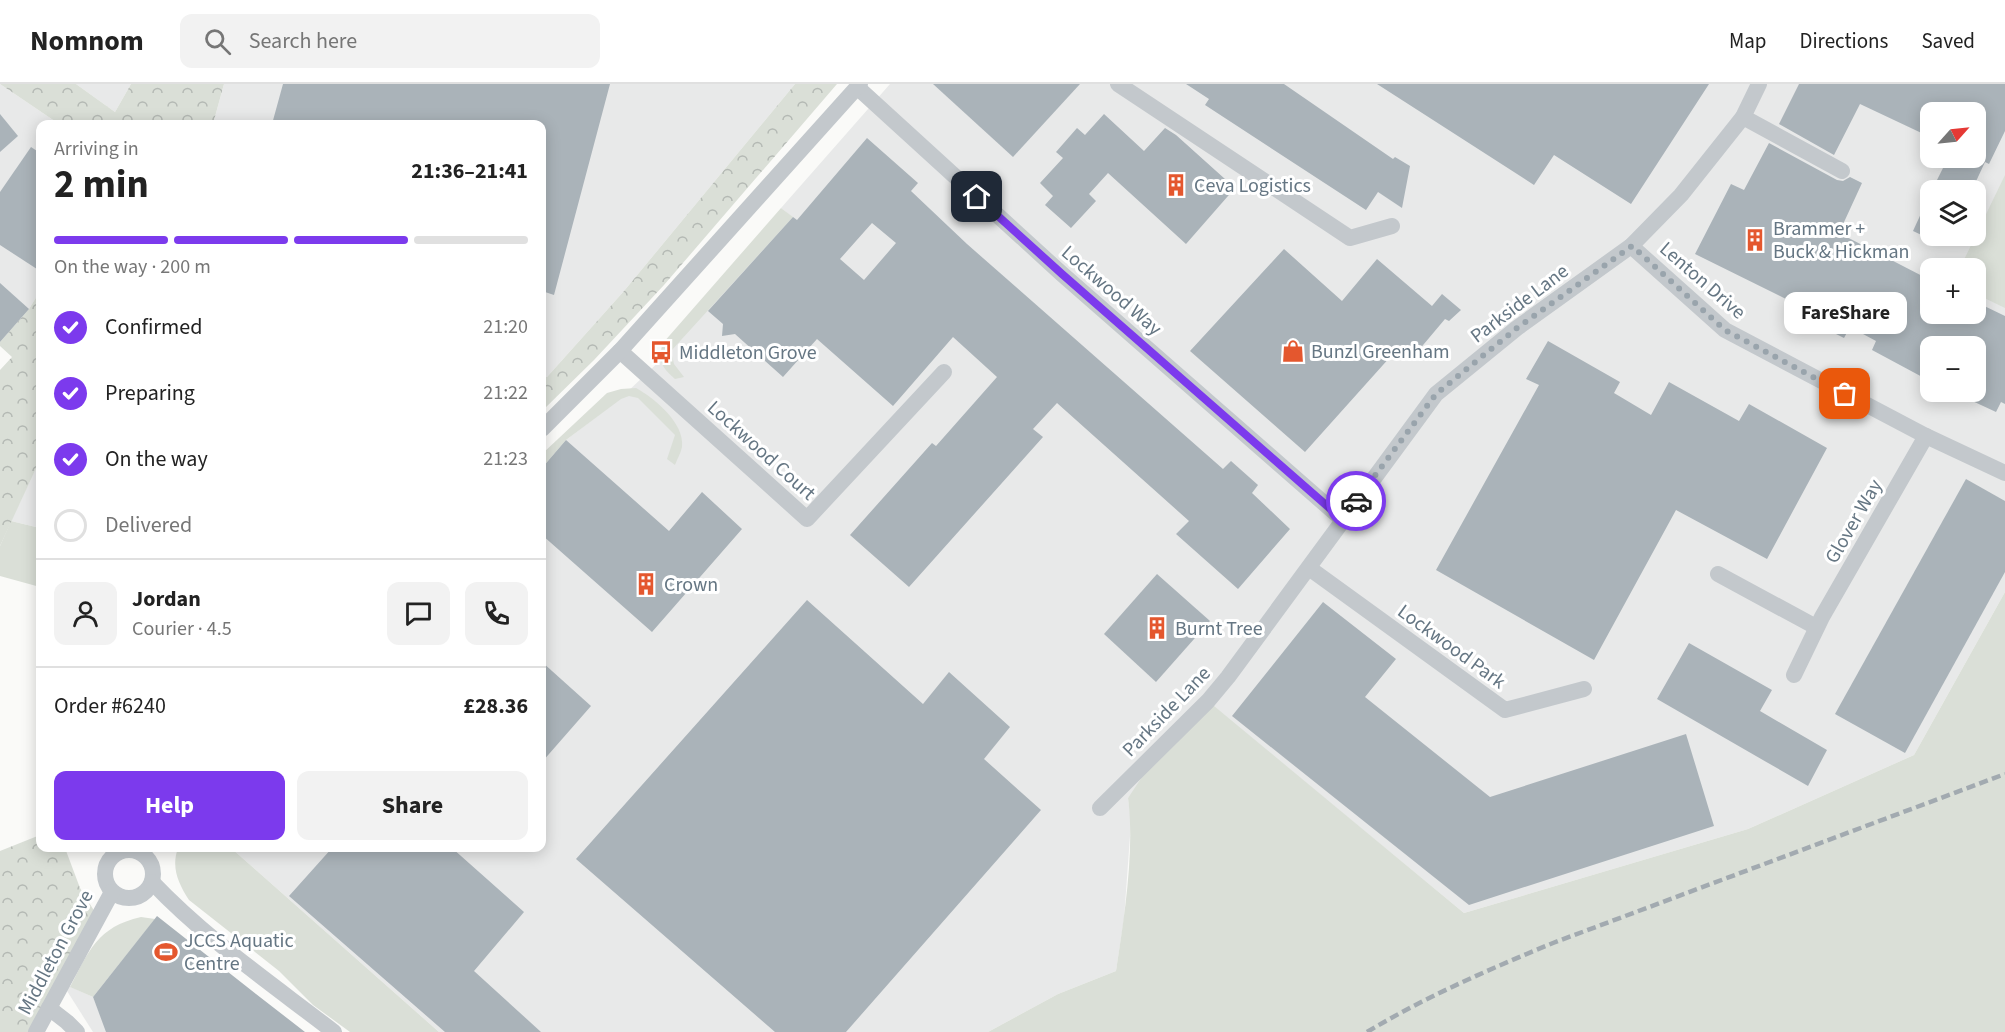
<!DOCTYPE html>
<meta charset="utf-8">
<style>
body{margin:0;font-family:"Source Sans 3",sans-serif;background:#f2f2f2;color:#222;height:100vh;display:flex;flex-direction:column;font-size:22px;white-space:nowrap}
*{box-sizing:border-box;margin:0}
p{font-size:20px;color:#767676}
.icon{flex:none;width:33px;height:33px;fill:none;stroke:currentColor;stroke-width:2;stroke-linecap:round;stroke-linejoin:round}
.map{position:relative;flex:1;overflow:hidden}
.sheet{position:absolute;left:36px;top:36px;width:510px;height:732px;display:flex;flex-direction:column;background:#fff;border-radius:12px;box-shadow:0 3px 15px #0003}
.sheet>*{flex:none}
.needle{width:39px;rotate:63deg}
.buttons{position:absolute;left:1920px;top:18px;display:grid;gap:12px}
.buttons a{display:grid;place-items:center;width:66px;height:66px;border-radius:12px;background:#fff;box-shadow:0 3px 15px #0003;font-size:30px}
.pin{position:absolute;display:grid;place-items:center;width:51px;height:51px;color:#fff;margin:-26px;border-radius:12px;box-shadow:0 3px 9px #0006}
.courier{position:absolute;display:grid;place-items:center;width:60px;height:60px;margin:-30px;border:4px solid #7c3aed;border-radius:50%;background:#fff;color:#222;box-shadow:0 2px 8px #0007}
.bubble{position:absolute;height:42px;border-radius:12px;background:#fff;box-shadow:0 3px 15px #0003;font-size:20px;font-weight:700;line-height:42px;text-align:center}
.head em{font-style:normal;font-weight:700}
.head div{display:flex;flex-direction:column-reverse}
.head{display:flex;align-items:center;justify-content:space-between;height:102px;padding:0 18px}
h1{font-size:39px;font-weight:700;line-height:45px}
.bar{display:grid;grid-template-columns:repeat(4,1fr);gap:9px 6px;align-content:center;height:72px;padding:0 18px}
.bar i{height:8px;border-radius:4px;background:#e0e0e0}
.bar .current{background:#7c3aed}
.bar p{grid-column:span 4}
.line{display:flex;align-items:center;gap:15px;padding:0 18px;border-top:2px solid #e0e0e0}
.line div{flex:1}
.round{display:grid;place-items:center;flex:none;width:63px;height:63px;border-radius:12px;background:#f2f2f2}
ol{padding:0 18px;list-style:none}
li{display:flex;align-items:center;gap:18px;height:66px}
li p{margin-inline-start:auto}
li .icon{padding:6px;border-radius:50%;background:#7c3aed;color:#fff;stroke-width:4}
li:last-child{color:#767676}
li i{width:33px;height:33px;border:3px solid #e0e0e0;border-radius:50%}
.action{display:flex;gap:12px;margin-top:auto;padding:12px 18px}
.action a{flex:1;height:69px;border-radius:12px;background:#7c3aed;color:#fff;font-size:24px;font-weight:700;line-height:69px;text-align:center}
.action a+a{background:#f2f2f2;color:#222}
header{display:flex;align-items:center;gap:36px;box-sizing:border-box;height:84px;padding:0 30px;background:#fff;border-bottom:2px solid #e0e0e0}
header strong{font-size:28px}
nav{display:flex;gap:33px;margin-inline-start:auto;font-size:21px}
.search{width:420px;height:54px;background:#f2f2f2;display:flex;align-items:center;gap:15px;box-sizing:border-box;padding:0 21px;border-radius:12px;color:#767676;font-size:22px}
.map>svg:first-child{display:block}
.built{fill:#e8e9e9;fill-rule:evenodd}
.green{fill:#dadfd7}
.forest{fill:url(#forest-crowns)}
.building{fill:#aab3b9;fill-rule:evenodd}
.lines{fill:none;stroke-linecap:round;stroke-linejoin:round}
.minor{stroke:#c3c8cc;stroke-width:16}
.rail{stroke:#a2aab0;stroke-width:4.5;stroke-dasharray:9 4.5;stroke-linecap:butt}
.done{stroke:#99a4ac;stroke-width:6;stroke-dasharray:0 10.8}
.route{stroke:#7c3aed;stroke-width:8}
.labels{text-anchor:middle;stroke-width:6;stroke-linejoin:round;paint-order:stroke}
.poi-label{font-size:20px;fill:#657683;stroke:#fff;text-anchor:start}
.street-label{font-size:20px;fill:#657683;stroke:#fff}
</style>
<header>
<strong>Nomnom</strong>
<div class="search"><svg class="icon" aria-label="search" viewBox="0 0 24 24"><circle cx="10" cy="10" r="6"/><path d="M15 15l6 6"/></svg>Search here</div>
<nav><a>Map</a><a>Directions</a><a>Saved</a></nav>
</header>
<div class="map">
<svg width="2005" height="948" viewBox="0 0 2005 948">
<defs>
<pattern id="forest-crowns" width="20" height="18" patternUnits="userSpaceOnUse" patternTransform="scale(1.5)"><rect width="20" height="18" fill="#dadfd7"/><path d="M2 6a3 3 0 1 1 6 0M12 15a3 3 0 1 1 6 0" fill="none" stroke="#b4b9b4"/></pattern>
</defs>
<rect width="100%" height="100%" fill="#fafaf8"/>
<g class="built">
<path d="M 0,0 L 59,40 L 40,40 L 40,207 L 29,225 L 0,258 Z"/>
<path d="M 76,0 L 131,0 L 115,28 Z"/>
<path d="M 224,0 L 795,0 L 624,207 L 547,293 L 542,292 L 542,40 L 213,40 Z"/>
<path d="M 890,0 L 2005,0 L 2005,508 L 1914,671 L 1748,745 L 1464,829 L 1208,618 L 1128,714 L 1131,738 L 1124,835 L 1116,887 L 1058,910 L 988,948 L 439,948 L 231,764 L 542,764 L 542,384 L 566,356 L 621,314 L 670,267 L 792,133 L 781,124 ZM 1930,28 L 1976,28 L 1976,74 L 1930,74 ZM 1930,106 L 1976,106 L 1976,152 L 1930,152 ZM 1930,184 L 1976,184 L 1976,230 L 1930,230 ZM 1930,262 L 1976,262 L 1976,308 L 1930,308 Z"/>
<path d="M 40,376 L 40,444 L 11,437 Z"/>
<path d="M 62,899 L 93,913 L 107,948 L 93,948 Z"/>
</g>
<g class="green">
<path d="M 2005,91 L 2005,224 L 1976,210 L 1976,184 L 1960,184 Z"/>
<path d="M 781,124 L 793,133 L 671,267 L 674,280 L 684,293 L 675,295 C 662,284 657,276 663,259 Z"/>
<path d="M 636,304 C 654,314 685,339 682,363 C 681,369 677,375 675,381 L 667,375 L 675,351 L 638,314 L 629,312 L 621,315 L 566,356 L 542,384 L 542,370 L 607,309 L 621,305 Z"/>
<path d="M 11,437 L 40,444 L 40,503 L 0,492 L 0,462 Z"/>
<path d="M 2005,508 L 2005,948 L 988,948 L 1058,910 L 1116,887 C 1124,834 1135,767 1128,714 L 1160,666 L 1208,617 L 1464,829 L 1748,745 L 1914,671 Z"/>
<path d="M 178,764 L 231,764 L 439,948 L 350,948 L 313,921 L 279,887 L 189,816 C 178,799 171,783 178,764 Z"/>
<path d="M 141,833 L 155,835 L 93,913 L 70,903 C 89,867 97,843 141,833 Z"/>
</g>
<g class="forest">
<path d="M 0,0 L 76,0 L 115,28 L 131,0 L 224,0 L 213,40 L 59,40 Z"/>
<path d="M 795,0 L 837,0 L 664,201 L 594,276 L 542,327 L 542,292 L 547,293 L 624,207 Z"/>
<path d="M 40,207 L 40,376 L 0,462 L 0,286 L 12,273 L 0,262 L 0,258 L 29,225 Z"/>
<path d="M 40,751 L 40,764 L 65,764 L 80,804 L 98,833 L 36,948 L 0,948 L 0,767 Z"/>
</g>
<g class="building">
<path d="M 283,0 L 610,0 L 554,211 L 542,207 L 542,40 L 272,40 Z"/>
<path d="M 933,0 L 1080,0 L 1013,73 Z"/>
<path d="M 1186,0 L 1284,0 L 1393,75 L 1395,73 L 1410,82 L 1402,124 L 1378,108 L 1366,126 L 1205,21 L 1209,15 Z"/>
<path d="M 1377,0 L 1709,0 L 1631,120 L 1554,71 L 1534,101 Z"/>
<path d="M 1799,0 L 2005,0 L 2005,47 L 1989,80 L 1985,78 L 1972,106 L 1932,106 L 1948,74 L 1976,74 L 1976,28 L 1930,28 L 1930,53 L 1860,20 L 1834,71 L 1779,40 Z"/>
<path d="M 0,30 L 18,52 L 0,68 Z"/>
<path d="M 1104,30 L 1144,67 L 1165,44 L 1176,51 L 1235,104 L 1186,160 L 1108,89 L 1089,110 L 1096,117 L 1071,144 L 1045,121 L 1053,112 L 1040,99 L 1063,74 L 1056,68 L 1077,44 L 1085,51 Z"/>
<path d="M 867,54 L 918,99 L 911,107 L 967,160 L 1223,385 L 1231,377 L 1258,401 L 1252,409 L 1290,445 L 1238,505 L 1176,450 L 1189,437 L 1057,319 L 1033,345 L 1043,353 L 909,503 L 850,451 L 932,359 L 936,362 L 997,293 L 953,253 L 893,322 L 817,255 L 783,293 L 735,250 L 722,252 L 723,240 L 708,227 L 793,133 L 797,136 ZM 872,139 L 896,159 L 864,196 L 840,175 Z"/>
<path d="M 1769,59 L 1837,96 L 1843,97 L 1850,93 L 1862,99 L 1839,149 L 1930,196 L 1930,230 L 1976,230 L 1976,218 L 2005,232 L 2005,320 L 2001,318 L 1996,328 L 1953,308 L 1976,308 L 1976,262 L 1930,262 L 1930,284 L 1926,295 L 1872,266 L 1876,257 L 1850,243 L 1844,254 L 1800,232 L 1804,224 L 1695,170 L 1731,100 L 1744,106 Z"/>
<path d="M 31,63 L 40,69 L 40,187 L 0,161 L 0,108 Z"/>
<path d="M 1930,110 L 1930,155 L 1913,147 Z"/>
<path d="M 1284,165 L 1342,217 L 1377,175 L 1432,222 L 1442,210 L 1461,226 L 1449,237 L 1445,235 L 1413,273 L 1400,262 L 1305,368 L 1190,267 Z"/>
<path d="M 0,199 L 29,225 L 0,258 Z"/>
<path d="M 1548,257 L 1620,298 L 1614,309 L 1651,331 L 1669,298 L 1739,337 L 1749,320 L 1827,364 L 1767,475 L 1676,426 L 1594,576 L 1436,486 L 1539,301 L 1526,295 Z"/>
<path d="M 566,356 L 669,447 L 702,408 L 742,445 L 652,548 L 542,451 L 542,384 Z"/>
<path d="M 1966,395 L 2005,417 L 2005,488 L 1905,669 L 1835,630 Z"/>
<path d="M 1157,490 L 1210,537 L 1156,598 L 1104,550 Z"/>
<path d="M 807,516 L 923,620 L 949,588 L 1010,643 L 984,675 L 1041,726 L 846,948 L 775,948 L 576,775 Z"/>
<path d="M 1323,518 L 1396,575 L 1365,613 L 1490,713 L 1686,650 L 1714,742 L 1469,821 L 1232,632 Z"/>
<path d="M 1689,559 L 1772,606 L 1760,627 L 1827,666 L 1808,702 L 1657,615 Z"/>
<path d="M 542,578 L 591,622 L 542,678 Z"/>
<path d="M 332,764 L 452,764 L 524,828 L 474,887 L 541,948 L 445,948 L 289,812 Z"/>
<path d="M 157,832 L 256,910 L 305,948 L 106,948 L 93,913 Z"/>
</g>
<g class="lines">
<g class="minor">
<path d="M 1118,0 L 1350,154 L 1392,142"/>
<path d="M 857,3 L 1062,190 L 1342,435"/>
<path d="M 1743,33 L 1842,87"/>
<path d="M 1631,162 L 1725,246 L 1926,352 L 2005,389"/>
<path d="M 620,267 L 807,435 L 944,288"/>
<path d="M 542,345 L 620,267 L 860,0"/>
<path d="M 1309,484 L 1505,626 L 1584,605"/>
<path d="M 1718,490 L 1816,543"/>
<path d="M 1794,591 L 1822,533 L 1926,352"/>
<path d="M 1100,724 L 1208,617 L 1228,593 L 1436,310 L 1517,244 L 1631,162 L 1681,111 L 1743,33 L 1759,0"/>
<circle cx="129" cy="790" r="24"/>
<path d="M 152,798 C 206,855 272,900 334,948"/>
<path d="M 49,924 L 67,938 L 77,948"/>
<path d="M 36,948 L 112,808"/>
</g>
<path class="rail" d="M 1367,948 C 1427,912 1490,885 1553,859 L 2005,690"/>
</g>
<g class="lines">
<path class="done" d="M 1356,417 L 1436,310 L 1517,244 L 1632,162 L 1725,246 L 1845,310"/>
<path class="route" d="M 977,113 L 1062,190 L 1342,435 L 1356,417"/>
</g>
<defs>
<g id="building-bare" transform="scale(1.8)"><path d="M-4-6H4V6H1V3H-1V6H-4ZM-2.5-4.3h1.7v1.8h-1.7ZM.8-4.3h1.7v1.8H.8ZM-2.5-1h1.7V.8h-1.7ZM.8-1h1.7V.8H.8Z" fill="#e4572e" stroke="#fff" stroke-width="2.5" paint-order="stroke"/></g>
<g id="shop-bare" transform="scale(1.8)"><path d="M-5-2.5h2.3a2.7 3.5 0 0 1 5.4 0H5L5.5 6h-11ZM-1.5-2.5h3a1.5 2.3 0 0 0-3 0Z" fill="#e4572e" stroke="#fff" stroke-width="2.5" paint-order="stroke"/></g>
<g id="bus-bare" transform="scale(1.8)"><path d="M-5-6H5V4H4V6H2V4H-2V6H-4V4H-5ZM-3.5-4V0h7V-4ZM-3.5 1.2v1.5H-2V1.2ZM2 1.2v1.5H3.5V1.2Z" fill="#e4572e" stroke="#fff" stroke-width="2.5" paint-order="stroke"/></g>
<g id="stadium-bare" transform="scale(1.8)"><path d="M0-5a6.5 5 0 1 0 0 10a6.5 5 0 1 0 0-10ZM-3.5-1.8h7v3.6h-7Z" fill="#e4572e" stroke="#fff" stroke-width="2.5" paint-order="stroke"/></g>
</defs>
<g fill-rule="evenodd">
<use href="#building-bare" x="1176" y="101"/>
<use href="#building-bare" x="1755" y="156"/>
<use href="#shop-bare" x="1293" y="267"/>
<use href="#bus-bare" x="661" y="268"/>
<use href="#building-bare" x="646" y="500"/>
<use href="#building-bare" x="1157" y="544"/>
<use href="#stadium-bare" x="166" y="868"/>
</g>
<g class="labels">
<g class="poi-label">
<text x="1194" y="108">Ceva Logistics</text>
<text x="1773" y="151">Brammer +<tspan x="1773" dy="23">Buck &amp; Hickman</tspan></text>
<text x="1311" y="274">Bunzl Greenham</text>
<text x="679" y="275">Middleton Grove</text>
<text x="664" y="507">Crown</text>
<text x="1175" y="551">Burnt Tree</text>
<text x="184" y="863">JCCS Aquatic<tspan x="184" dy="23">Centre</tspan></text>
</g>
<g class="street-label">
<text transform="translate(1703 196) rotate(41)" y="7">Lenton Drive</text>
<text transform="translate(1112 206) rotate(41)" y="7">Lockwood Way</text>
<text transform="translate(1519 219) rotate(-37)" y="7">Parkside Lane</text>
<text transform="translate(762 366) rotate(42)" y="7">Lockwood Court</text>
<text transform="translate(1853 437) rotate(-60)" y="7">Glover Way</text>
<text transform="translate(1452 562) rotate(36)" y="7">Lockwood Park</text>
<text transform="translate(1166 627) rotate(-46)" y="7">Parkside Lane</text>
<text transform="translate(55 868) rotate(-62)" y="7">Middleton Grove</text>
</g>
</g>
</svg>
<div class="buttons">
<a><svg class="needle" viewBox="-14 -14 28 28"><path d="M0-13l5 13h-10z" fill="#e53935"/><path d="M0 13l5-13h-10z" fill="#767676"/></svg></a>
<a><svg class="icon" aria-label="layers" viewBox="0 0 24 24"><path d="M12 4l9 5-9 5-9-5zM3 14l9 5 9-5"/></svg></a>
<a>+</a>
<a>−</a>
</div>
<div class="pin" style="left:1845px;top:310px;background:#ea580c"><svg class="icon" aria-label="bag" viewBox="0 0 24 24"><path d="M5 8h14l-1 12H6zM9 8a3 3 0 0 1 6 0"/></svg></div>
<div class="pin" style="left:977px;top:113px;background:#1f2937"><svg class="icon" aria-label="home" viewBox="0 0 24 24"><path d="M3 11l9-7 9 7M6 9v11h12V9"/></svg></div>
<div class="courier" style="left:1356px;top:417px"><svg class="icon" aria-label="car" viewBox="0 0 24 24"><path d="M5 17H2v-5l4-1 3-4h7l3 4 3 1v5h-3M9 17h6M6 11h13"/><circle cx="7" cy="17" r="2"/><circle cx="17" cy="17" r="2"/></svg></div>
<div class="bubble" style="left:1784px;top:208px;width:123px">FareShare</div>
<section class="sheet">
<div class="head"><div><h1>2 min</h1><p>Arriving in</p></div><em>21:36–21:41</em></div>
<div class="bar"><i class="current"></i><i class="current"></i><i class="current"></i><i></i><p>On the way · 200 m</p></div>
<ol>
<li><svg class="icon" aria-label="check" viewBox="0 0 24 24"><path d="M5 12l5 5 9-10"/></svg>Confirmed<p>21:20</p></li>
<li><svg class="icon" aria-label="check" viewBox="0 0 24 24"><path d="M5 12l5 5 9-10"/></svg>Preparing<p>21:22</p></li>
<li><svg class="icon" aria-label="check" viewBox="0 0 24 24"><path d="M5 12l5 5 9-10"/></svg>On the way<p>21:23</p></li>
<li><i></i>Delivered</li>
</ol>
<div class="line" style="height:108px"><a class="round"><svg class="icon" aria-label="person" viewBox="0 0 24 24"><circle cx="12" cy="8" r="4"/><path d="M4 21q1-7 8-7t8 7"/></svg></a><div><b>Jordan</b><p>Courier · 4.5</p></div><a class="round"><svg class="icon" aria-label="chat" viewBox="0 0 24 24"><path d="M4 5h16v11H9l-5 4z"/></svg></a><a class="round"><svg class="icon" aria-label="phone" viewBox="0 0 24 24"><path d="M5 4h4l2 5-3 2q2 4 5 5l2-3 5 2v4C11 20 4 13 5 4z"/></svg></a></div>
<div class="line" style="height:78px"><div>Order #6240</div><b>£28.36</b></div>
<div class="action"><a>Help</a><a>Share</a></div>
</section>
</div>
